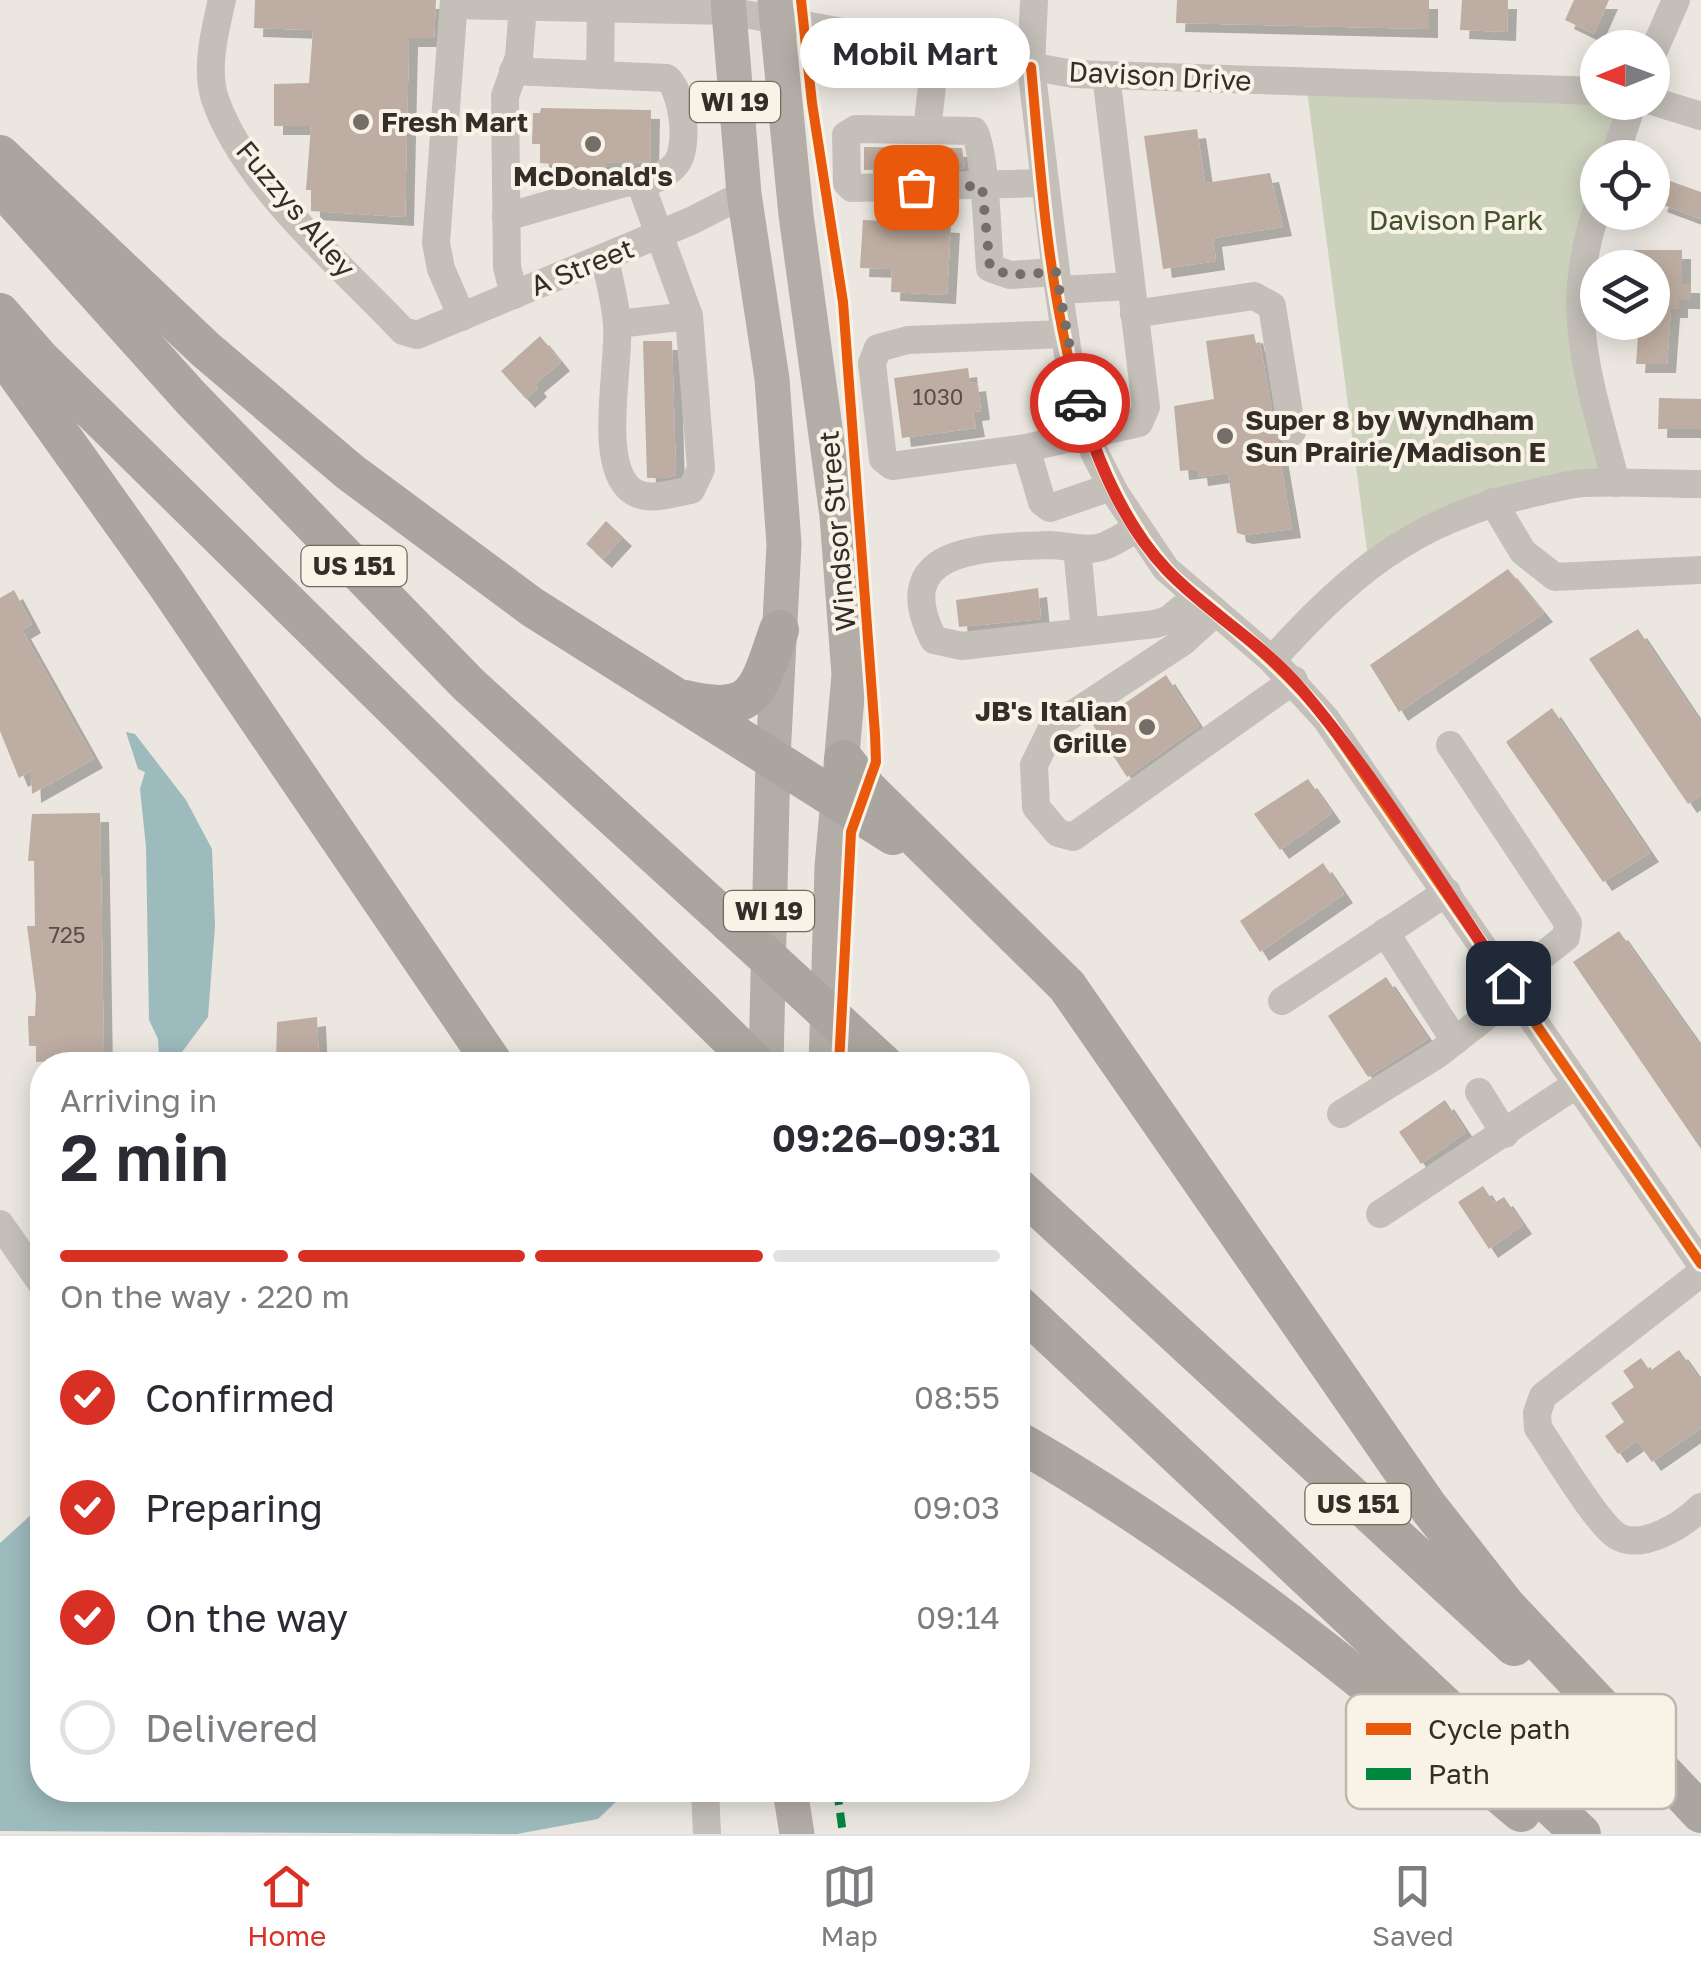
<!DOCTYPE html>
<meta charset="utf-8">
<style>
body{margin:0;font-family:"Golos Text",sans-serif;background:#f2f2f3;color:#2b2b33;height:100vh;display:flex;flex-direction:column;font-size:38px;white-space:nowrap}
*{box-sizing:border-box;margin:0}
p{font-size:32px;color:#7c7c81}
.icon{flex:none;width:55px;height:55px;fill:none;stroke:currentColor;stroke-width:2;stroke-linecap:round;stroke-linejoin:round}
.map{position:relative;flex:1;overflow:hidden}
.details{position:absolute;left:30px;top:1052px;width:1000px;height:750px;display:flex;flex-direction:column;background:#fff;border-radius:40px;box-shadow:0 5px 25px #0003}
.details>*{flex:none}
.needle{width:65px;rotate:269deg}
.fabs{position:absolute;left:1580px;top:30px;display:grid;gap:20px}
.fabs a{display:grid;place-items:center;width:90px;height:90px;border-radius:50%;background:#fff;box-shadow:0 5px 25px #0003;font-size:50px}
.pin{position:absolute;display:grid;place-items:center;width:85px;height:85px;color:#fff;margin:-42px;border-radius:20px;box-shadow:0 5px 15px #0006}
.courier{position:absolute;display:grid;place-items:center;width:100px;height:100px;margin:-50px;border:8px solid #d93025;border-radius:50%;background:#fff;color:#222;box-shadow:0 2px 12px #0007}
.bubble{position:absolute;height:70px;border-radius:35px;background:#fff;box-shadow:0 5px 25px #0003;font-size:32px;font-weight:600;line-height:70px;text-align:center}
.head em{font-style:normal;font-weight:600}
.head div{display:flex;flex-direction:column-reverse}
.head{display:flex;align-items:center;justify-content:space-between;height:170px;padding:0 30px}
h1{font-size:65px;font-weight:600;line-height:75px}
.bar{display:grid;grid-template-columns:repeat(4,1fr);gap:15px 10px;align-content:center;height:120px;padding:0 30px}
.bar i{height:12px;border-radius:8px;background:#e1e1e2}
.bar .active{background:#d93025}
.bar p{grid-column:span 4}
ol{padding:0 30px;list-style:none}
li{display:flex;align-items:center;gap:30px;height:110px}
li p{margin-inline-start:auto}
li .icon{padding:10px;border-radius:50%;background:#d93025;color:#fff;stroke-width:4}
li:last-child{color:#7c7c81}
li i{width:55px;height:55px;border:5px solid #e1e1e2;border-radius:50%}
.menu{display:flex;justify-content:space-around;align-items:center;height:140px;border-top:2px solid #e1e1e2;background:#fff;font-size:28px;color:#7c7c81}
.menu a{display:grid;justify-items:center;gap:5px}
.menu .active{color:#d93025}
.map>svg:first-child{display:block}
.green{fill:#cbd1bb}
.water{fill:#9dbabc}
.building{fill:#beada2;filter:url(#shadow)}
.lines{fill:none;stroke-linecap:round;stroke-linejoin:round}
.minor{stroke:#c4bfb9;stroke-width:28}
.major{stroke:#b3ada8;stroke-width:35}
.highway{stroke:#aaa69f;stroke-width:40}
.highway-bridge{stroke:#aaa69f;stroke-width:40}
.quiet{stroke:#00873e;stroke-width:8;stroke-dasharray:15 8;stroke-linecap:butt}
.cycleway-casing{stroke:#f8f2e7;stroke-width:16}
.cycleway{stroke:#e8590c;stroke-width:10}
.done{stroke:#756e68;stroke-width:10;stroke-dasharray:0 18}
.route{stroke:#d93025;stroke-width:12}
.poi-dot{fill:#756e68;stroke:#f8f2e7;stroke-width:4}
.labels{text-anchor:middle;stroke-width:8;stroke-linejoin:round;paint-order:stroke}
.number-label{font-size:22px;fill:#574d46}
.shield{fill:#f8f2e7;stroke:#706861;stroke-width:2.5}
.shield-label{font-size:25px;font-weight:bold;fill:#352d28}
.street-label{font-size:28px;fill:#352d28;stroke:#f8f2e7}
.poi-label{font-size:28px;font-weight:bold;fill:#352d28;stroke:#f8f2e7;text-anchor:start}
.park-label{font-size:28px;fill:#41522c;stroke:#f8f2e7}
.key{fill:#f8f2e7;stroke:#beb7ae;stroke-width:2.5}
.key-label{font-size:28px;fill:#352d28}
</style>
<div class="map">
<svg width="1701" height="1834" viewBox="0 0 1701 1834">
<defs>
<filter id="shadow"><feDropShadow dx="9" dy="9" stdDeviation="0" flood-color="#0004"/></filter>
</defs>
<rect width="100%" height="100%" fill="#ebe7e0"/>
<path class="green" d="M 1306,83 L 1633,103 L 1614,157 L 1598,158 L 1597,206 L 1578,278 L 1616,483 L 1581,483 L 1369,566 Z"/>
<g class="water">
<path d="M 126,732 L 135,734 L 186,800 L 212,849 L 215,926 L 208,1017 L 182,1052 L 159,1057 L 158,1039 L 149,1020 L 146,847 L 140,789 L 145,772 L 138,769 Z"/>
<path d="M 42,1505 L 42,1790 L 621,1790 L 621,1797 L 598,1819 L 517,1834 L 0,1831 L 0,1543 Z"/>
</g>
<g class="building">
<path d="M 255,0 L 436,0 L 434,38 L 409,38 L 405,217 L 311,211 L 311,190 L 306,190 L 311,126 L 274,126 L 274,84 L 309,83 L 313,30 L 254,28 Z"/>
<path d="M 1177,0 L 1429,0 L 1429,29 L 1176,23 Z"/>
<path d="M 1462,0 L 1508,0 L 1507,32 L 1460,30 Z"/>
<path d="M 1574,0 L 1609,0 L 1594,34 L 1565,20 Z"/>
<path d="M 541,108 L 651,110 L 650,162 L 606,163 L 606,170 L 578,178 L 579,166 L 540,163 L 540,144 L 532,144 L 533,113 L 540,113 Z"/>
<path d="M 1197,129 L 1205,183 L 1270,173 L 1283,227 L 1213,238 L 1216,261 L 1163,269 L 1144,136 Z"/>
<path d="M 864,147 L 962,148 L 965,168 L 864,170 Z"/>
<path d="M 1667,180 L 1701,192 L 1701,219 L 1658,203 Z"/>
<path d="M 863,220 L 951,224 L 947,295 L 891,292 L 892,269 L 860,268 Z"/>
<path d="M 1634,250 L 1682,250 L 1682,284 L 1691,284 L 1691,300 L 1679,300 L 1679,309 L 1671,309 L 1667,364 L 1636,364 L 1639,322 L 1652,322 L 1652,268 L 1635,268 Z"/>
<path d="M 1254,334 L 1256,343 L 1260,342 L 1292,529 L 1244,535 L 1237,533 L 1228,473 L 1199,477 L 1198,469 L 1180,471 L 1174,406 L 1214,399 L 1206,341 Z"/>
<path d="M 540,336 L 561,362 L 535,384 L 538,388 L 526,399 L 501,371 Z"/>
<path d="M 643,341 L 672,341 L 676,475 L 665,478 L 647,478 Z"/>
<path d="M 968,368 L 970,383 L 977,382 L 981,411 L 973,412 L 976,428 L 902,438 L 894,378 Z"/>
<path d="M 1659,398 L 1701,399 L 1701,429 L 1658,429 Z"/>
<path d="M 606,521 L 623,537 L 603,559 L 586,544 Z"/>
<path d="M 1508,569 L 1544,613 L 1399,712 L 1370,665 Z"/>
<path d="M 1038,588 L 1041,619 L 959,627 L 956,600 Z"/>
<path d="M 14,590 L 32,624 L 22,630 L 94,759 L 32,794 L 31,771 L 19,778 L 0,731 L 0,598 Z"/>
<path d="M 1638,629 L 1701,723 L 1701,795 L 1688,804 L 1589,659 Z"/>
<path d="M 1166,675 L 1199,726 L 1127,777 L 1093,725 Z"/>
<path d="M 1552,708 L 1650,853 L 1603,882 L 1506,742 Z"/>
<path d="M 1308,779 L 1332,813 L 1280,850 L 1254,814 Z"/>
<path d="M 100,813 L 104,1060 L 36,1062 L 36,1046 L 29,1046 L 28,1016 L 35,1016 L 36,995 L 27,926 L 35,926 L 34,861 L 28,861 L 32,814 Z"/>
<path d="M 1323,863 L 1344,894 L 1260,952 L 1240,921 Z"/>
<path d="M 1619,931 L 1701,1047 L 1701,1149 L 1573,962 Z"/>
<path d="M 1386,977 L 1428,1039 L 1368,1077 L 1328,1016 Z"/>
<path d="M 317,1017 L 319,1065 L 276,1065 L 277,1022 Z"/>
<path d="M 1445,1100 L 1466,1132 L 1421,1164 L 1399,1132 Z"/>
<path d="M 1483,1186 L 1494,1203 L 1504,1197 L 1523,1225 L 1489,1249 L 1458,1202 Z"/>
<path d="M 1679,1350 L 1701,1381 L 1701,1428 L 1652,1462 L 1637,1441 L 1618,1454 L 1605,1436 L 1624,1422 L 1611,1403 L 1634,1387 L 1623,1371 L 1641,1358 L 1650,1371 Z"/>
</g>
<g class="lines">
<g class="minor">
<path d="M 222,0 C 215,30 205,69 215,99 C 244,184 343,267 403,331 L 417,335 L 691,221 L 744,194"/>
<path d="M 454,0 L 436,243 L 441,269 L 462,317"/>
<path d="M 1034,0 L 1031,67 L 1056,272 L 1071,375 L 1094,452 L 1115,493 L 1166,569 L 1272,660 L 1326,719 L 1701,1264"/>
<path d="M 454,5 L 728,11 L 1073,74 L 1598,91"/>
<path d="M 1652,55 L 1676,0"/>
<path d="M 600,75 L 601,8"/>
<path d="M 1652,101 L 1701,116"/>
<path d="M 927,130 L 936,51"/>
<path d="M 1614,158 L 1633,102"/>
<path d="M 1044,183 L 852,188 L 847,183 L 846,135 L 856,129 L 974,131 C 986,152 987,238 990,268 L 1010,275 L 1056,272"/>
<path d="M 1598,206 C 1561,310 1590,381 1616,483"/>
<path d="M 506,217 L 628,182 L 641,185 C 654,180 668,174 676,164 C 690,147 683,91 667,78 L 513,71"/>
<path d="M 605,258 C 609,280 616,303 617,326 C 620,367 597,463 631,490 C 647,503 673,493 691,490 L 701,469 L 689,316 L 641,185"/>
<path d="M 1059,290 L 1131,286"/>
<path d="M 514,295 L 507,267 L 505,96 L 519,57 L 523,6"/>
<path d="M 1134,314 L 1254,296 L 1272,306 L 1292,432"/>
<path d="M 617,324 L 689,316"/>
<path d="M 1065,334 L 908,340 L 878,348 L 872,363 L 883,459 L 892,466 L 1026,448 L 1139,423 L 1146,407 L 1106,75"/>
<path d="M 1026,448 L 1042,502 L 1050,508 L 1111,487"/>
<path d="M 1493,502 L 1523,552 L 1555,577 L 1701,570"/>
<path d="M 1138,528 C 1126,534 1110,546 1097,548 C 1081,551 1065,545 1050,545 C 985,547 886,547 934,640 L 962,646 L 1155,624 L 1168,620 L 1197,596"/>
<path d="M 1077,548 L 1085,632"/>
<path d="M 1216,612 L 1184,641 L 1052,728 L 1034,765 L 1036,807 L 1058,833 L 1073,837 L 1294,680"/>
<path d="M 1272,660 C 1346,577 1413,520 1525,495 C 1544,491 1565,484 1585,483 C 1624,481 1663,484 1701,484"/>
<path d="M 1450,745 L 1568,923 L 1566,937 L 1508,983"/>
<path d="M 1385,932 L 1455,1041"/>
<path d="M 1282,1001 L 1447,892"/>
<path d="M 1479,1092 L 1505,1134"/>
<path d="M 1341,1114 L 1438,1054 L 1516,993"/>
<path d="M 1380,1214 L 1577,1084"/>
<path d="M 0,1224 L 42,1284"/>
<path d="M 1701,1273 L 1543,1396 L 1537,1413 L 1538,1428 C 1554,1451 1597,1524 1617,1536 C 1642,1551 1683,1525 1701,1507"/>
<path d="M 705,1790 L 707,1834"/>
</g>
<g class="major">
<path d="M 728,0 L 744,194 L 772,379 L 784,544 L 773,758 L 766,1065"/>
<path d="M 775,0 L 796,215 L 837,516 L 849,675 L 832,867 L 826,1065"/>
<path d="M 790,1790 L 797,1834"/>
</g>
<g class="highway">
<path d="M 0,155 L 206,350 L 350,472 L 532,607 L 893,835"/>
<path d="M 0,185 L 191,398 L 468,684 L 731,924"/>
<path d="M 0,313 L 40,359 L 757,1065"/>
<path d="M 0,350 L 166,583 L 494,1065"/>
<path d="M 685,700 C 756,717 758,690 779,630"/>
<path d="M 844,760 L 867,789 L 1067,986 L 1426,1504 L 1506,1606 L 1701,1813"/>
<path d="M 1018,1188 L 1514,1646"/>
<path d="M 1018,1305 L 1581,1834"/>
<path d="M 1018,1441 C 1199,1545 1362,1677 1521,1812"/>
</g>
<path class="highway-bridge" d="M 731,924 L 884,1065"/>
<path class="quiet" d="M 837,1790 L 843,1834"/>
<g class="cycleway-casing">
<g id="cycleway">
<path d="M 801,0 L 812,103 L 843,302 L 875,734 L 876,762 L 851,832 L 839,1065"/>
<path d="M 1031,67 C 1046,230 1055,438 1165,568 C 1179,585 1200,598 1217,613 C 1256,646 1293,679 1326,719 L 1701,1264"/>
</g>
</g>
<use href="#cycleway" class="cycleway"/>
</g>
<g class="lines">
<path class="done" d="M 916,187 L 982,186 L 990,268 L 1010,275 L 1056,272 L 1080,403"/>
<path class="route" d="M 1080,403 C 1097,461 1124,525 1167,570 C 1209,614 1264,644 1303,691 C 1379,781 1442,885 1508,983"/>
</g>
<g class="poi-dot">
<circle cx="361" cy="122" r="10"/>
<circle cx="593" cy="144" r="10"/>
<circle cx="1225" cy="436" r="10"/>
<circle cx="1147" cy="727" r="10"/>
</g>
<g class="labels">
<g class="number-label">
<text x="938" y="405">1030</text>
<text x="67" y="943">725</text>
</g>
<g class="shield">
<rect x="690" y="82" width="90" height="40" rx="8"/>
<rect x="301.5" y="546" width="105" height="40" rx="8"/>
<rect x="724" y="891" width="90" height="40" rx="8"/>
<rect x="1305.5" y="1484" width="105" height="40" rx="8"/>
</g>
<g class="shield-label">
<text x="735" y="111">WI 19</text>
<text x="354" y="575">US 151</text>
<text x="769" y="920">WI 19</text>
<text x="1358" y="1513">US 151</text>
</g>
<g class="street-label">
<text transform="translate(1160 76) rotate(3)" y="10">Davison Drive</text>
<text transform="translate(296 209) rotate(50)" y="10">Fuzzys Alley</text>
<text transform="translate(582 267) rotate(-22)" y="10">A Street</text>
<text transform="translate(837 531) rotate(-95)" y="10">Windsor Street</text>
</g>
<g class="poi-label">
<text x="381" y="132">Fresh Mart</text>
<text x="593" y="186" text-anchor="middle">McDonald's</text>
<text x="1245" y="430">Super 8 by Wyndham<tspan x="1245" dy="32">Sun Prairie/Madison E</tspan></text>
<text x="1127" y="721" text-anchor="end">JB's Italian<tspan x="1127" dy="32">Grille</tspan></text>
</g>
<g class="park-label">
<text x="1456" y="230">Davison Park</text>
</g>
</g>
<rect x="1346" y="1694" width="330" height="115" rx="15" class="key"/>
<rect x="1366" y="1723" width="45" height="12" fill="#e8590c"/>
<rect x="1366" y="1768" width="45" height="12" fill="#00873e"/>
<g class="key-label">
<text x="1428" y="1739">Cycle path</text>
<text x="1428" y="1784">Path</text>
</g>
</svg>
<div class="fabs">
<a><svg class="needle" viewBox="-14 -14 28 28"><path d="M0-13l5 13h-10z" fill="#e53935"/><path d="M0 13l5-13h-10z" fill="#7c7c81"/></svg></a>
<a><svg class="icon" aria-label="locate" viewBox="0 0 24 24"><circle cx="12" cy="12" r="6"/><path d="M12 2v4M12 18v4M2 12h4M18 12h4"/></svg></a>
<a><svg class="icon" aria-label="layers" viewBox="0 0 24 24"><path d="M12 4l9 5-9 5-9-5zM3 14l9 5 9-5"/></svg></a>
</div>
<div class="pin" style="left:916px;top:187px;background:#ea580c"><svg class="icon" aria-label="bag" viewBox="0 0 24 24"><path d="M5 8h14l-1 12H6zM9 8a3 3 0 0 1 6 0"/></svg></div>
<div class="pin" style="left:1508px;top:983px;background:#1f2937"><svg class="icon" aria-label="home" viewBox="0 0 24 24"><path d="M3 11l9-7 9 7M6 9v11h12V9"/></svg></div>
<div class="courier" style="left:1080px;top:403px"><svg class="icon" aria-label="car" viewBox="0 0 24 24"><path d="M5 17H2v-5l4-1 3-4h7l3 4 3 1v5h-3M9 17h6M6 11h13"/><circle cx="7" cy="17" r="2"/><circle cx="17" cy="17" r="2"/></svg></div>
<div class="bubble" style="left:800px;top:18px;width:230px">Mobil Mart</div>
<section class="details">
<div class="head"><div><h1>2 min</h1><p>Arriving in</p></div><em>09:26–09:31</em></div>
<div class="bar"><i class="active"></i><i class="active"></i><i class="active"></i><i></i><p>On the way · 220 m</p></div>
<ol>
<li><svg class="icon" aria-label="check" viewBox="0 0 24 24"><path d="M5 12l5 5 9-10"/></svg>Confirmed<p>08:55</p></li>
<li><svg class="icon" aria-label="check" viewBox="0 0 24 24"><path d="M5 12l5 5 9-10"/></svg>Preparing<p>09:03</p></li>
<li><svg class="icon" aria-label="check" viewBox="0 0 24 24"><path d="M5 12l5 5 9-10"/></svg>On the way<p>09:14</p></li>
<li><i></i>Delivered</li>
</ol>
</section>
</div>
<nav class="menu">
<a class="active"><svg class="icon" aria-label="home" viewBox="0 0 24 24"><path d="M3 11l9-7 9 7M6 9v11h12V9"/></svg>Home</a>
<a><svg class="icon" aria-label="map" viewBox="0 0 24 24"><path d="M3 6l6-2 6 2 6-2v14l-6 2-6-2-6 2zM9 4v14M15 6v14"/></svg>Map</a>
<a><svg class="icon" aria-label="saved" viewBox="0 0 24 24"><path d="M7 4h10v16l-5-4-5 4z"/></svg>Saved</a>
</nav>
